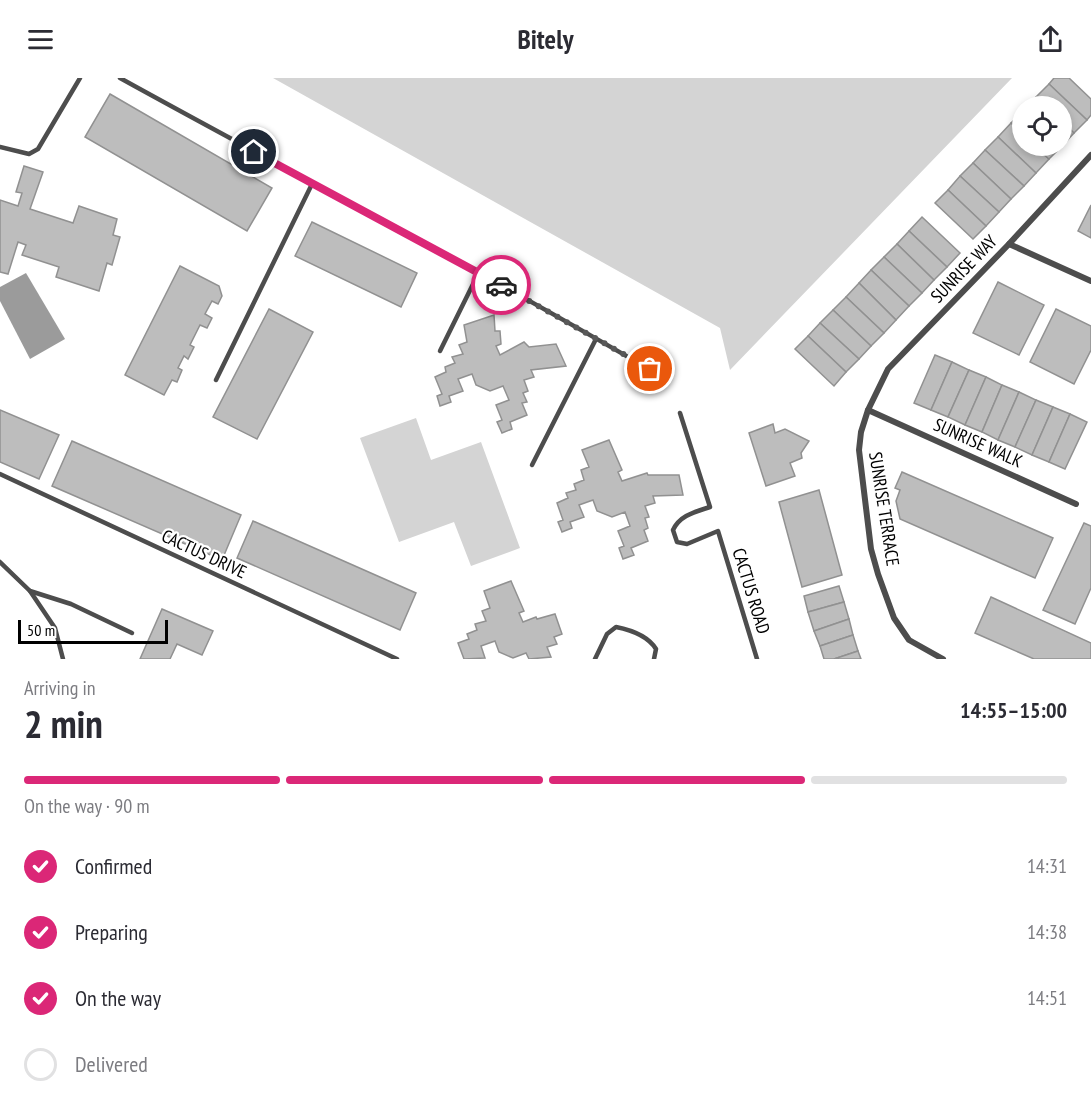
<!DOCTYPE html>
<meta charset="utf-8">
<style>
body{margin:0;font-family:"PT Sans Narrow",sans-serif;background:#f2f2f3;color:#2b2b33;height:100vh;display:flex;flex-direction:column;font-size:22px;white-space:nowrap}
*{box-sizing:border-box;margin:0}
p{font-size:20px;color:#7c7c81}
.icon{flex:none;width:33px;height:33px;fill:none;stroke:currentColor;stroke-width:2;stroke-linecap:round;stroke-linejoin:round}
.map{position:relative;height:581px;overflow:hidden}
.drawer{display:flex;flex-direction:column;background:#fff;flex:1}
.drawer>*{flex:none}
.tools{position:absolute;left:1012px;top:18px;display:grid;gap:12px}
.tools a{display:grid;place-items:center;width:60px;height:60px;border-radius:50%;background:#fff;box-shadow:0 3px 9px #0003;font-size:30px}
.scale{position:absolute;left:18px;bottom:15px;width:150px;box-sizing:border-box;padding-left:6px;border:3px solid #000;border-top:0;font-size:16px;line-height:21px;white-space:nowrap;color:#000;-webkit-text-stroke:4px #fff;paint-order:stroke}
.pin{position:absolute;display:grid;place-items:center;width:51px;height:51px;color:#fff;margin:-26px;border:3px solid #fff;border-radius:50%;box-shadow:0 2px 6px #0007}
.courier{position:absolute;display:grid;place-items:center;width:60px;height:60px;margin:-30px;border:4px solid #db2777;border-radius:50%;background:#fff;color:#222;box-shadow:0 2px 8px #0007}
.headline em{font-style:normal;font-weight:700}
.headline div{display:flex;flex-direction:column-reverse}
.headline{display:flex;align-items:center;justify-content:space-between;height:102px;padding:0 24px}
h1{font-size:39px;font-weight:700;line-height:45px}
.bar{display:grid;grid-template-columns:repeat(4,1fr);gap:9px 6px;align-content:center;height:72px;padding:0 24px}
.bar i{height:8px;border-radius:4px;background:#e1e1e2}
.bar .on{background:#db2777}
.bar p{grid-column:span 4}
ol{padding:0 24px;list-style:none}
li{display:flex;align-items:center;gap:18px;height:66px}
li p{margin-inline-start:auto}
li .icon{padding:6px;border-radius:50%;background:#db2777;color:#fff;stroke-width:4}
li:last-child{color:#7c7c81}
li i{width:33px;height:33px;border:3px solid #e1e1e2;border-radius:50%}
header{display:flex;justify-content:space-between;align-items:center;height:78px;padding:0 24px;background:#fff;font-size:27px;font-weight:700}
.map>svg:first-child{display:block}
.green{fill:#d4d4d4}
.water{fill:#9b9b9b}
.building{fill:#bdbdbd;stroke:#919191;stroke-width:1.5}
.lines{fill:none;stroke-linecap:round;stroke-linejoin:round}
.lane{stroke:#4d4d4d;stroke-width:4.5}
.street{stroke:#4d4d4d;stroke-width:6}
.done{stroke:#595959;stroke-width:6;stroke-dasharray:0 10.8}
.route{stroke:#db2777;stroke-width:8}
.labels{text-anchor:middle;stroke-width:4.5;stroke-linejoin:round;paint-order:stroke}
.street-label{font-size:18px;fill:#000;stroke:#fff}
</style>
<header><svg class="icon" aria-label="menu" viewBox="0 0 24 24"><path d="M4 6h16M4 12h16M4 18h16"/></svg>Bitely<svg class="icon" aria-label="share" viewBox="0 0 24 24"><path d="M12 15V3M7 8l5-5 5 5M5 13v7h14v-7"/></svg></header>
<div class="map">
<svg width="1091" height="581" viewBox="0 0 1091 581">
<rect width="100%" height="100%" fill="#fff"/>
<g class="green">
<path d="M 273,0 L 1012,0 L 730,292 L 720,250 Z"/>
<path d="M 416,340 L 431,382 L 481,364 L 520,470 L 471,488 L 454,444 L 399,464 L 360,360 Z"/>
</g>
<path class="water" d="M 26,195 L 65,261 L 30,281 L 0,223 L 0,209 Z"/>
<g class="building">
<path d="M 1054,0 L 1069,0 L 1091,21 L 1091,37 L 1087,42 L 1049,6 Z"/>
<path d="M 1049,6 L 1087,42 L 1074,55 L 1062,44 L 1062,28 L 1046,28 L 1036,19 Z"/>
<path d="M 110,16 L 272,110 L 247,153 L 85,59 Z"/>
<path d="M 1036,19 L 1046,28 L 1027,28 Z"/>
<path d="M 1023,33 L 1023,57 L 1011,45 Z"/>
<path d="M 1062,44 L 1074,55 L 1062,68 L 1061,68 Z"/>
<path d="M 1011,45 L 1023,57 L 1023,68 L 1034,68 L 1049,81 L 1036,95 L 998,59 Z"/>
<path d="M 998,59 L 1036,95 L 1024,108 L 985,72 Z"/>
<path d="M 1034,68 L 1062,68 L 1049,81 Z"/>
<path d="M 985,72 L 1024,108 L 1011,121 L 973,85 Z"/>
<path d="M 973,85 L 1011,121 L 999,134 L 960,98 Z"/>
<path d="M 24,88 L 43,94 L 30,131 L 73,145 L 79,128 L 117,141 L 113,157 L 120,159 L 112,187 L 107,185 L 99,213 L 56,199 L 59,189 L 22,177 L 26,167 L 18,164 L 8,196 L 0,194 L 0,122 L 18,128 L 22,115 L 16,114 Z"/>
<path d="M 960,98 L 999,134 L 986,148 L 948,112 Z"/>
<path d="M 948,112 L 986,148 L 973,161 L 935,125 Z"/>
<path d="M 1091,127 L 1091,160 L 1078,153 Z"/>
<path d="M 922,139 L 960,175 L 947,189 L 909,153 Z"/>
<path d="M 312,144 L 417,195 L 401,229 L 295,178 Z"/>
<path d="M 909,153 L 947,189 L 934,202 L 897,166 Z"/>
<path d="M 897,166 L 934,202 L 922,215 L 884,179 Z"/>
<path d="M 884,179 L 922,215 L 909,228 L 871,192 Z"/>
<path d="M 180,188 L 219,208 L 222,218 L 218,226 L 212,223 L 205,236 L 212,240 L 207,250 L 200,247 L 190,267 L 194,269 L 188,281 L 184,278 L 178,290 L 182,292 L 177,304 L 172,302 L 164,317 L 125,297 Z"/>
<path d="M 871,192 L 909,228 L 896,242 L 859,205 Z"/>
<path d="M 998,204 L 1044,227 L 1019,277 L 973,255 Z"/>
<path d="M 859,205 L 896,242 L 884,255 L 846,219 Z"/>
<path d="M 846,219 L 884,255 L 871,268 L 833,232 Z"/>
<path d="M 269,231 L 313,254 L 257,361 L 213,339 Z"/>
<path d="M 1056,231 L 1091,248 L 1091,272 L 1074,306 L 1030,284 Z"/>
<path d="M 833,232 L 871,268 L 859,281 L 820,245 Z"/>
<path d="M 494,237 L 495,253 L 500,253 L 501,266 L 496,268 L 500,277 L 524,264 L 529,269 L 556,266 L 566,288 L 531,292 L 534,299 L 524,302 L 528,313 L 523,315 L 527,324 L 522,325 L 527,337 L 510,344 L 512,351 L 502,355 L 497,344 L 502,342 L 496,327 L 509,322 L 503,308 L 490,313 L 476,307 L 472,296 L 458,301 L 463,313 L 449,318 L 451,324 L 440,328 L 437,318 L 442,316 L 435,299 L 446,294 L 445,289 L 455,285 L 452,279 L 463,276 L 459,267 L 467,264 L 464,247 Z"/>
<path d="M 820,245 L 859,281 L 846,294 L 808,258 Z"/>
<path d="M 808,258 L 846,294 L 834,308 L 795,271 Z"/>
<path d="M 935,277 L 952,284 L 931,332 L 914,325 Z"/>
<path d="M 952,284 L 969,292 L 948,339 L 931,332 Z"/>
<path d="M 969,292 L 986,299 L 965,347 L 948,339 Z"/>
<path d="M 986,299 L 1002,307 L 982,354 L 965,347 Z"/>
<path d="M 1002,307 L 1019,314 L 998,362 L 982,354 Z"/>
<path d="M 1019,314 L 1036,322 L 1015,369 L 998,362 Z"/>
<path d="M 1036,322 L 1053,329 L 1032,377 L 1015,369 Z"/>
<path d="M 1053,329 L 1070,336 L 1049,384 L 1032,377 Z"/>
<path d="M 0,332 L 59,357 L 39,401 L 0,384 Z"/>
<path d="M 1070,336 L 1087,344 L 1065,391 L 1049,384 Z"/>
<path d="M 773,346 L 775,355 L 785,351 L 809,363 L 801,375 L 802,380 L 790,385 L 795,398 L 766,408 L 749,355 Z"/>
<path d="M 609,362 L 622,392 L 618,394 L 622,403 L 647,395 L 648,397 L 679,397 L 683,417 L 653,418 L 655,425 L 645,428 L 649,439 L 645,440 L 648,450 L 644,452 L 648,463 L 631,470 L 634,477 L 623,481 L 619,470 L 624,468 L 618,453 L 630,448 L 625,434 L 612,439 L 597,433 L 593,422 L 579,427 L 584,439 L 570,444 L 572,450 L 562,454 L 558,444 L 563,442 L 557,425 L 568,420 L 566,415 L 576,412 L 574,406 L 584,402 L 581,392 L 589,389 L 582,372 Z"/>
<path d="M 72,363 L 241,437 L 222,482 L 52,408 Z"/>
<path d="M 902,394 L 1053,460 L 1035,500 L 900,441 L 896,423 L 900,412 L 895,410 Z"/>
<path d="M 819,412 L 842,497 L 802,509 L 779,424 Z"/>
<path d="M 253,443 L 416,515 L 400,552 L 237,480 Z"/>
<path d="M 1084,445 L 1091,448 L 1091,510 L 1075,546 L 1043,532 Z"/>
<path d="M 511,503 L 524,533 L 519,535 L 523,544 L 536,539 L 537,541 L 555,536 L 562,556 L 554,559 L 557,566 L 547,569 L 551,579 L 529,581 L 526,575 L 513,580 L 499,574 L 495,563 L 481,568 L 485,580 L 464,581 L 458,565 L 469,561 L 467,556 L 477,552 L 475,546 L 486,543 L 482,533 L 490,530 L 484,513 Z"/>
<path d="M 839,508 L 844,524 L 808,534 L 804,518 Z"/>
<path d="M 991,519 L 1091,565 L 1091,581 L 1034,581 L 975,555 Z"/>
<path d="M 844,524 L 849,541 L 814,553 L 808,534 Z"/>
<path d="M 162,531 L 213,553 L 202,577 L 177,566 L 170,581 L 140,581 Z"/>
<path d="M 849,541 L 853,557 L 820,568 L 814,553 Z"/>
<path d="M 853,557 L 858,573 L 834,581 L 824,581 L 820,568 Z"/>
<path d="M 858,573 L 861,581 L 834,581 Z"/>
</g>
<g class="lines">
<g class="lane">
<path d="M 120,0 C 301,100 486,195 664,300"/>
<path d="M 0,69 L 29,76 L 38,71 L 80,0"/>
<path d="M 440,273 L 479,194"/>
<path d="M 216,302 L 312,106"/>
<path d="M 680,335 L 710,429 C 695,434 680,437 673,452 L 677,464 L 687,466 L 718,453 L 757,581"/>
<path d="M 532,387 L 596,261"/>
<path d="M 0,396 L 397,581"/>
<path d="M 0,484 L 30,513 L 55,550 L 63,581"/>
<path d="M 30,513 L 71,526 L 132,555"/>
<path d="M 595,581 L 607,556 L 616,549 C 631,552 648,558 656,571 L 654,581"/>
</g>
<g class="street">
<path d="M 1009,166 L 1091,203"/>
<path d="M 868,332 L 1076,426"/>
<path d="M 943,581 L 909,562 L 894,540 L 878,496 L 871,471 L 859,372 L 861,354 L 868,332 L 888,291 L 1009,166 L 1091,77"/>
</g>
</g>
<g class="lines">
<path class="done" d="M 501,207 L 650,291"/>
<path class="route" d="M 254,74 L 501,207"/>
</g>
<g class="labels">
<g class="street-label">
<text transform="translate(964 191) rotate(-46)" y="6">SUNRISE WAY</text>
<text transform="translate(978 365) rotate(24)" y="6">SUNRISE WALK</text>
<text transform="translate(884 431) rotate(81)" y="6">SUNRISE TERRACE</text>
<text transform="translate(204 476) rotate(25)" y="6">CACTUS DRIVE</text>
<text transform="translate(751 513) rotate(73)" y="6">CACTUS ROAD</text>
</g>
</g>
</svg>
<div class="tools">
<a><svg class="icon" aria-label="locate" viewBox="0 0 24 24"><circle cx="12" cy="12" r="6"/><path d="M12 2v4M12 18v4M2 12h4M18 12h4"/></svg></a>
</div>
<div class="scale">50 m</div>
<div class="pin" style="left:650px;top:291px;background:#ea580c"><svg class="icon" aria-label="bag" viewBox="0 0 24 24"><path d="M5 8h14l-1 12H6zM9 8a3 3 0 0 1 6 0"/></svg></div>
<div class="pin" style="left:254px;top:74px;background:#1f2937"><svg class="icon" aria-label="home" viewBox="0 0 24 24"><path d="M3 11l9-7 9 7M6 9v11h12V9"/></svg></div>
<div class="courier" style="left:501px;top:207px"><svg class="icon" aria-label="car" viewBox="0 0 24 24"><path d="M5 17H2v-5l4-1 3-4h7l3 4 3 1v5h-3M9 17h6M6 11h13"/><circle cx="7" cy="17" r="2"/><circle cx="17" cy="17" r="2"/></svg></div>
</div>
<section class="drawer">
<div class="headline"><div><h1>2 min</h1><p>Arriving in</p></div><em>14:55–15:00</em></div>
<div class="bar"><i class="on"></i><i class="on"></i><i class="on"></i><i></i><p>On the way · 90 m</p></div>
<ol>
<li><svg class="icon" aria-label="check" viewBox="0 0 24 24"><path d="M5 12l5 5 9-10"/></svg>Confirmed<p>14:31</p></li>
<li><svg class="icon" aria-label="check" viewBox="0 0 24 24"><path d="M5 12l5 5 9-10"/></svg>Preparing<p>14:38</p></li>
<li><svg class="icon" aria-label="check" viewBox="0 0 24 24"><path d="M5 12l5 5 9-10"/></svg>On the way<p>14:51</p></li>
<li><i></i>Delivered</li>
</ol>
</section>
